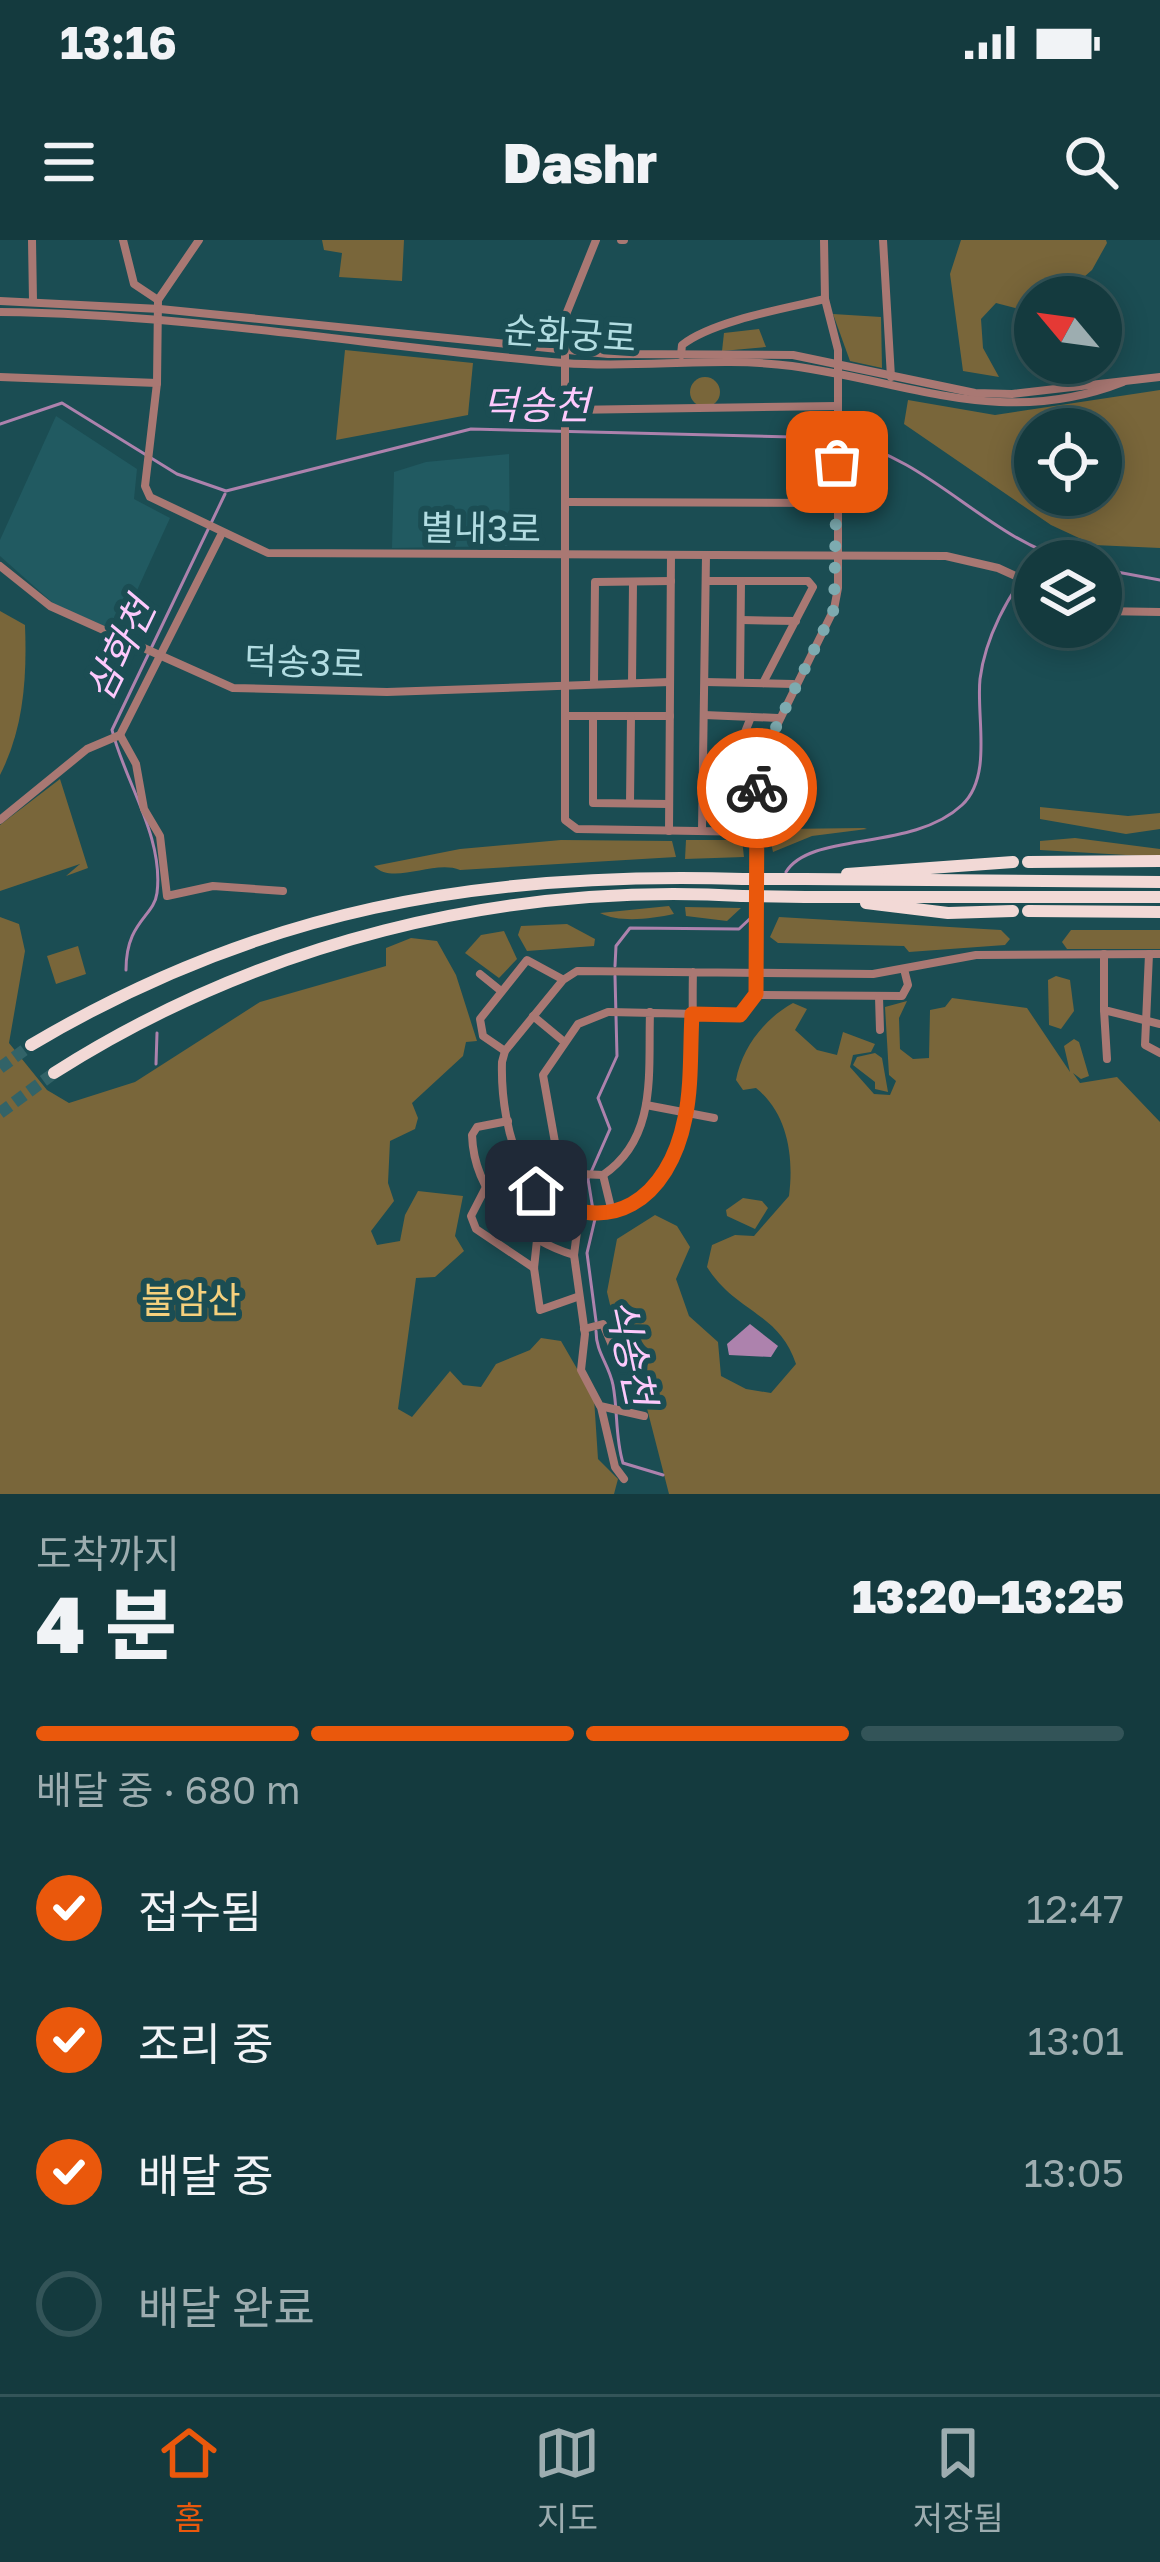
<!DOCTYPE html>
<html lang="ko">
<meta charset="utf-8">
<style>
body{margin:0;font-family:"Golos Text","Noto Sans KR",sans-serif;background:#1d4145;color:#f1f3f6;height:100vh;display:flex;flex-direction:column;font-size:45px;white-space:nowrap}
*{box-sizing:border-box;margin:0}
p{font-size:39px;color:#9dadb0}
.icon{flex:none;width:66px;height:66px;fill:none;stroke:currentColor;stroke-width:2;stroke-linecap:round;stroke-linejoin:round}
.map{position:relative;height:1254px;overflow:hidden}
.side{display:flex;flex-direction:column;background:#143a3e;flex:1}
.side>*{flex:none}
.needle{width:78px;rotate:299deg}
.buttons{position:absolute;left:1014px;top:36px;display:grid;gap:24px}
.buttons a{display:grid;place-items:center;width:108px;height:108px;border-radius:50%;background:#143a3e;box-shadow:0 6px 30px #0003,0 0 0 3px #335458;font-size:60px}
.pin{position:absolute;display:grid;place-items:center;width:102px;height:102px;color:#fff;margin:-51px;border-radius:24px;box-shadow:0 6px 18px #0006}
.courier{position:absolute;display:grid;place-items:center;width:120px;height:120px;margin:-60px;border:9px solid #ea580c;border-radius:50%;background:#fff;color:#222;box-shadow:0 3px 15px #0007}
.overview em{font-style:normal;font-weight:800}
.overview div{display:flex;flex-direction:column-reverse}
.overview{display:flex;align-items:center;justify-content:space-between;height:204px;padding:0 36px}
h1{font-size:78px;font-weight:800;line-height:90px}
.bar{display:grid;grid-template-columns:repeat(4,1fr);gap:18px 12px;align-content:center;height:144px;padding:0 36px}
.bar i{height:15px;border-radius:9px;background:#335458}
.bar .current{background:#ea580c}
.bar p{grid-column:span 4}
ol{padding:0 36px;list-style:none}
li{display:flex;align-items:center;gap:36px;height:132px}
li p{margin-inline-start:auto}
li .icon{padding:12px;border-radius:50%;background:#ea580c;color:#fff;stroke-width:4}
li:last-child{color:#9dadb0}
li i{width:66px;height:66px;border:6px solid #335458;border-radius:50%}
.status{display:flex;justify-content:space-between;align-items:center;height:84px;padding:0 60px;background:#143a3e;direction:ltr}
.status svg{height:33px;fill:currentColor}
header{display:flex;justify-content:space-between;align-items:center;height:156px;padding:0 36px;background:#143a3e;font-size:54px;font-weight:800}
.tab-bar{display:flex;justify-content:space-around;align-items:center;height:168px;border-top:3px solid #335458;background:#143a3e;font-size:33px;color:#9dadb0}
.tab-bar a{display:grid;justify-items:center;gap:6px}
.tab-bar .current{color:#ea580c}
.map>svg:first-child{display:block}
.built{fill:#215a61}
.green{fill:#79663a;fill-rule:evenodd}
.water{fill:#ad82ad}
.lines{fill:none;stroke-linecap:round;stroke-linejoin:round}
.stream{stroke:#ad82ad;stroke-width:3}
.highway-tunnel{stroke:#326368;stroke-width:12;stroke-dasharray:12 6;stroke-linecap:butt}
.minor{stroke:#a97873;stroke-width:8}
.highway{stroke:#f2d9d6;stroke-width:12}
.highway-bridge{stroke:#f2d9d6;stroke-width:12}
.done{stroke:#7dabb0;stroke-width:12;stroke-dasharray:0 21.6}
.route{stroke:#ea580c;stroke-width:15}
.labels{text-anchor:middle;stroke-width:12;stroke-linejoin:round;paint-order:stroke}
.street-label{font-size:36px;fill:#b2dde2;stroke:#1b4d53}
.park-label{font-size:36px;fill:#f5d07d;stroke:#1b4d53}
.water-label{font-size:39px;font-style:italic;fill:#fcc9fc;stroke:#1b4d53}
</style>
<div class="status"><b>13:16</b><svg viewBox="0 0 49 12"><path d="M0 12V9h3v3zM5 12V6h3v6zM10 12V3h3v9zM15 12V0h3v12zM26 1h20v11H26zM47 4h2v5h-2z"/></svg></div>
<header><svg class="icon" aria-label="menu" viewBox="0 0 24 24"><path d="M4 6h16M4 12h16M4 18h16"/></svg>Dashr<svg class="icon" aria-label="search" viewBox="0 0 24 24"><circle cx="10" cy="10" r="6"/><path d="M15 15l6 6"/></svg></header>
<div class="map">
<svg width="1160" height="1254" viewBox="0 0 1160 1254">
<rect width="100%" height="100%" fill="#1b4d53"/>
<g class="built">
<path d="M 56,176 L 137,229 L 134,259 L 170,278 L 118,392 L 54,364 L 0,316 L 0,300 Z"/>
<path d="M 509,214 L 510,306 L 392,308 L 394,232 L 426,222 Z"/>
</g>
<g class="green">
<path d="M 322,0 L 404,0 L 402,41 L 339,37 L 342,13 L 324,10 Z"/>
<path d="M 961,0 L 1106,0 L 1107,3 L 1092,30 L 1061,57 L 1035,57 L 1035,73 L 996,63 L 981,79 L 983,108 L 999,137 L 963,131 L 950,34 Z"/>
<path d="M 833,74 L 881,77 L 882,128 L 850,121 Z"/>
<path d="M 759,89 L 766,107 L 722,111 L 724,93 Z"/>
<path d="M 345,110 L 473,123 L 468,175 L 336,200 Z"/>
<circle cx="705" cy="152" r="15"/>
<path d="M 1160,150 L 1160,308 L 1094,305 L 1051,285 L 904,184 L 908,160 L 995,175 ZM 1035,189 L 1101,189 L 1101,255 L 1035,255 Z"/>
<path d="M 0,371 L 25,385 C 27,437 24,488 0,535 Z"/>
<path d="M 60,539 L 88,628 L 66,636 L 80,624 L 0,651 L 0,585 Z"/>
<path d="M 1040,567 L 1128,576 L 1160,573 L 1160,589 L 1126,594 L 1040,579 Z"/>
<path d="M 782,589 L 864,588 L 867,589 L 812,596 L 773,612 L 770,598 Z"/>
<path d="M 1075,598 L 1160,609 L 1160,617 L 1040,610 L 1040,601 Z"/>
<path d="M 561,600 L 672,601 L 676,617 L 460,630 C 434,619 393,646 374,626 L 460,609 Z"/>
<path d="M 686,600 L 742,600 L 744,617 L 685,619 Z"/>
<path d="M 669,666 L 674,674 C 651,679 619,683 600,673 Z"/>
<path d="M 685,667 L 741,668 L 727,681 L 686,676 Z"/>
<path d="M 0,677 L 19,684 L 25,711 L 9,803 L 47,850 L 69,863 L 135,842 L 260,762 L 386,726 L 386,708 L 411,698 L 437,701 L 456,735 L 477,801 L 466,802 L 463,816 L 412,863 L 418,878 L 415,889 L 390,901 L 388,943 L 394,961 L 371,991 L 377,1005 L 400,1001 L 405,975 L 418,951 L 463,956 L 455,996 L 464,1011 L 435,1037 L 416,1038 L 398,1169 L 412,1177 L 450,1131 L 463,1145 L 481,1147 L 496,1124 L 530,1110 L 541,1098 L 561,1101 L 594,1158 L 598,1219 L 618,1239 L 614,1254 L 0,1254 Z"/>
<path d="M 779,677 L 1001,690 L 1010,699 L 1005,705 L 909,712 L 904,706 L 778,703 L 770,697 Z"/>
<path d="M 567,684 L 595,699 L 594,706 L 527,711 L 518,695 L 521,686 Z"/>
<path d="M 1071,690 L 1160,690 L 1160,709 L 1067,709 L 1062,702 Z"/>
<path d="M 504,691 L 517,719 L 499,738 L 465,713 L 481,695 Z"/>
<path d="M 78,706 L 86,734 L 56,744 L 47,716 Z"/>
<path d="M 1056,736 L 1070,740 L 1074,771 L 1061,789 L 1049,785 L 1048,740 Z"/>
<path d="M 952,758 L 1027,768 L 1070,832 L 1064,806 L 1074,799 L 1079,802 L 1089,836 L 1081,839 L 1073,833 L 1080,843 L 1117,837 L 1160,882 L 1160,1254 L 669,1254 L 634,1118 L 617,1094 L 607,1052 L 617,999 L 655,975 L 677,986 L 690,1007 L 676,1039 L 689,1076 L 718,1102 L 721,1136 L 746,1149 L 771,1153 L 796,1124 C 779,1072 736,1073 707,1027 L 712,1005 L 735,995 L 754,996 L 789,956 C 794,917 788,874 756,848 L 743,850 L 736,840 C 742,808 764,779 793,763 L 807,769 L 795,790 L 817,810 L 837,815 L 843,792 L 875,804 L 871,812 L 853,815 L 850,827 L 874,854 L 890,855 L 896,841 L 889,835 L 885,767 L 907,761 L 899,778 L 900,809 L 913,819 L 929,818 L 930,770 L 945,767 Z"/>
<path d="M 875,813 L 882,818 L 888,852 L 875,849 L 875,842 L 853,825 L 857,817 Z"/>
<path d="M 743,958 L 762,961 L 768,968 L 755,989 L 727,976 L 726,970 Z"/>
</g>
<path class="water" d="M 750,1084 L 778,1106 L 771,1117 L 729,1115 L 727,1104 Z"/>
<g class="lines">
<g class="stream">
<path d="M 0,184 L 62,163 L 177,234 L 226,251 L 471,189 L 833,198"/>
<path d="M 842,200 C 931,218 986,298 1071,321"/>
<path d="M 1101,329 L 1160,340"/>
<path d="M 786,632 C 811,591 912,612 962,565 C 993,536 976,477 980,439 C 985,399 1008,353 1035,324"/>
<path d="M 615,726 L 616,706 L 630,688 L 739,689 L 756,673"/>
<path d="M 126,730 C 126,681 154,677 157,653 C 164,597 125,542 112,490 L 225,254"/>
<path d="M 156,824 L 157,793"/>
<path d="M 593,970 L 588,939 L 610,889 L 598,858 L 617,816 L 615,736"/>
<path d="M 595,979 L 587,1013 L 596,1081"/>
<path d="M 596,1091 C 596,1113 609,1124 613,1145 C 618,1171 615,1197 623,1223 L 663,1235"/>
</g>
<g class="highway-tunnel">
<path d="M 0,828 L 31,805"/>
<path d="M 0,873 L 54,833"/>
</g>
<g class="minor">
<path d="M 32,0 L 33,61"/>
<path d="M 123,0 L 134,44 L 158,60"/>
<path d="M 199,0 L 158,60 L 157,143 L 145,246 L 150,257 L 268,313 L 946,316 L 998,328 L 1035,345"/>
<path d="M 596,0 L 565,77 L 565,580 L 577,589 L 757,592"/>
<path d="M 621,0 L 624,0"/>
<path d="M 883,0 L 891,137"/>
<path d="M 0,61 L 160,69 L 608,114 L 793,115 L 975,153 L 1012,154 L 1160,137"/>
<path d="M 0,72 C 188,74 376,107 564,123 C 639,129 717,116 792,126 C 910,142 1003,189 1123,142"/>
<path d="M 681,115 L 682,105 C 712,81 786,68 825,59 L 824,0"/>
<path d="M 0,137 L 157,143"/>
<path d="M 568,170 L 837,166"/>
<path d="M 568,262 L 839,263"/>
<path d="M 0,326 L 50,366 L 233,448 L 387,452 L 670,442"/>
<path d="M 706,341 L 808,341 L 813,347 L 763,443"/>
<path d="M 1101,371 L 1160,372"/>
<path d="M 741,380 L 796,381"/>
<path d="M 705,442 L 793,444"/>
<path d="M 740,442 L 741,341"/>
<path d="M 594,443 L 595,342 L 671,341"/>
<path d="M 632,443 L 633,342"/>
<path d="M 704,475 L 778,478"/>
<path d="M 566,476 L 670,476"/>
<path d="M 593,476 L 593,563 L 669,564"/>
<path d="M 120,495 L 136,524 L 144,569 L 160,596 L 167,656 L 213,646 L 283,651"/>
<path d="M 703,562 L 732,558 L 735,517 L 751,477"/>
<path d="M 630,563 L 631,476"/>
<path d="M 0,580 L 87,509 L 120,495 L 221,295"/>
<path d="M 669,591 L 671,315"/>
<path d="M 702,591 L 706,315"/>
<path d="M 1104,714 L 1104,770 L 1160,784"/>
<path d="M 1149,714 L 1145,805 L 1160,813"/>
<path d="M 693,732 C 691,791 700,871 671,924 C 660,944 637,965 615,971 C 526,997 500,889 502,822 L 505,811 L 563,740 L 577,731 L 873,734 L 976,715 L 1160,714"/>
<path d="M 480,734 L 501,751"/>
<path d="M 756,755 L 902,756 L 908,745 L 904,729"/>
<path d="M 879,757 L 880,790"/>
<path d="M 1104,770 L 1107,819"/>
<path d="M 650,772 C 648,832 658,898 603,935 L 580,934 L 556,908 L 543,835 L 578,784 L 608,772 L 610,772 L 740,775 L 756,755 L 760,520 L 834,369 L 838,348 L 838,110 L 825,59"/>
<path d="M 533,776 L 562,800"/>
<path d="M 505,811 L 483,796 L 480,779 L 527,720 L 562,739"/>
<path d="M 646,865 L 714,878"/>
<path d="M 508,881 L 477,887 L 472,895 C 474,954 520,999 574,1015 L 579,976"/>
<path d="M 603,935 L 612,972"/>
<path d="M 537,1000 L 534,1028 L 540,1070 L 577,1057"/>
<path d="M 574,1015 L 585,1094 L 581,1130 L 600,1166 L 644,1176"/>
<path d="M 534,1028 L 476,989 L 471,976 L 487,945 L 556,908"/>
<path d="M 584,1089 L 603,1084 L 614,1110"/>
<path d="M 601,1167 L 615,1227 L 624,1239"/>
</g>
<g class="highway">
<path d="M 1028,622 L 1160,621"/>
<path d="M 847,634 L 1013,622"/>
<path d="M 805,639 L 1160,642"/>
<path d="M 805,657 L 1160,657"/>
<path d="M 866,663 L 948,673 L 1013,671"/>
<path d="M 1028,671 L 1160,672"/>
<path d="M 31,805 C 260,669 479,631 743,639"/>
<path d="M 54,833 C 258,703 501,642 742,656"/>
</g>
<g class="highway-bridge">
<path d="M 743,639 L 805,639"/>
<path d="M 742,656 L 805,657"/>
</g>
</g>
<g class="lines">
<path class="done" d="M 757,548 L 760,520 L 834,369 L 837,222"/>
<path class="route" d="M 536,951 C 609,1002 669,959 685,878 C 692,845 690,808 692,774 L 740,775 L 756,754 L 757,548"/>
</g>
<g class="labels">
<g class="street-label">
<text transform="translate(570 94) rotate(4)" y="13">순화궁로</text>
<text transform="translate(481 288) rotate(1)" y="13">별내3로</text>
<text transform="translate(304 422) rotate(2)" y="13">덕송3로</text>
</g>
<g class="park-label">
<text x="191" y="1073">불암산</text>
</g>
<g class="water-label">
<text x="536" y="179">덕송천</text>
<text transform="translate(120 409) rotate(-64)" y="14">삼화천</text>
<text transform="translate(631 1112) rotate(78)" y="14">식송천</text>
</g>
</g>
</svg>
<div class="buttons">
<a><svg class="needle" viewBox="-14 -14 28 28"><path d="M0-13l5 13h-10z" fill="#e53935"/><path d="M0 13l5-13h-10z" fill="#9dadb0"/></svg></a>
<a><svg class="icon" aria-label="locate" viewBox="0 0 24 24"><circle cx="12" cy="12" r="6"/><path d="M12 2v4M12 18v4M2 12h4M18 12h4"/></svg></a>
<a><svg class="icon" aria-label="layers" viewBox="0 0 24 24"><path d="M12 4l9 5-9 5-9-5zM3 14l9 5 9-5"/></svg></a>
</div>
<div class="pin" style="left:837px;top:222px;background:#ea580c"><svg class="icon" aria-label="bag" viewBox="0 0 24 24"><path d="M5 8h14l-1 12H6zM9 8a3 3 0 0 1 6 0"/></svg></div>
<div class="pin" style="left:536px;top:951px;background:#1f2937"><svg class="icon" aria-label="home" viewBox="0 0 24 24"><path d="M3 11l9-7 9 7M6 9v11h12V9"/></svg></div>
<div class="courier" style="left:757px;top:548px"><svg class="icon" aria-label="bike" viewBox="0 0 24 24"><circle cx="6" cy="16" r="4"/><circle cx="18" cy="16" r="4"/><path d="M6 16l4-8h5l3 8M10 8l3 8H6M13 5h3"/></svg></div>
</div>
<section class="side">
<div class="overview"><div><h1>4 분</h1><p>도착까지</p></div><em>13:20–13:25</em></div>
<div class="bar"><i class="current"></i><i class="current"></i><i class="current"></i><i></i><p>배달 중 · 680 m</p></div>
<ol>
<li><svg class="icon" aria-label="check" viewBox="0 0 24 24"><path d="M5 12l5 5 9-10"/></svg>접수됨<p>12:47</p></li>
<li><svg class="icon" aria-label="check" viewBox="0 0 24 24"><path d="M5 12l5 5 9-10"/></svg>조리 중<p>13:01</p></li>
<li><svg class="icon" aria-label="check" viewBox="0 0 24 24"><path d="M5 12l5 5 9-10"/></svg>배달 중<p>13:05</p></li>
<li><i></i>배달 완료</li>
</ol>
</section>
<nav class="tab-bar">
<a class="current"><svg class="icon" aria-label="home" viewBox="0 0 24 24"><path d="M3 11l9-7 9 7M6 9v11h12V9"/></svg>홈</a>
<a><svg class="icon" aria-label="map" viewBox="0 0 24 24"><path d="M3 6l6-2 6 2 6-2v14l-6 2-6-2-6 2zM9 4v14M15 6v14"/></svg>지도</a>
<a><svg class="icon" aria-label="saved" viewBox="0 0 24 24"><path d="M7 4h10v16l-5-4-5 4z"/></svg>저장됨</a>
</nav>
